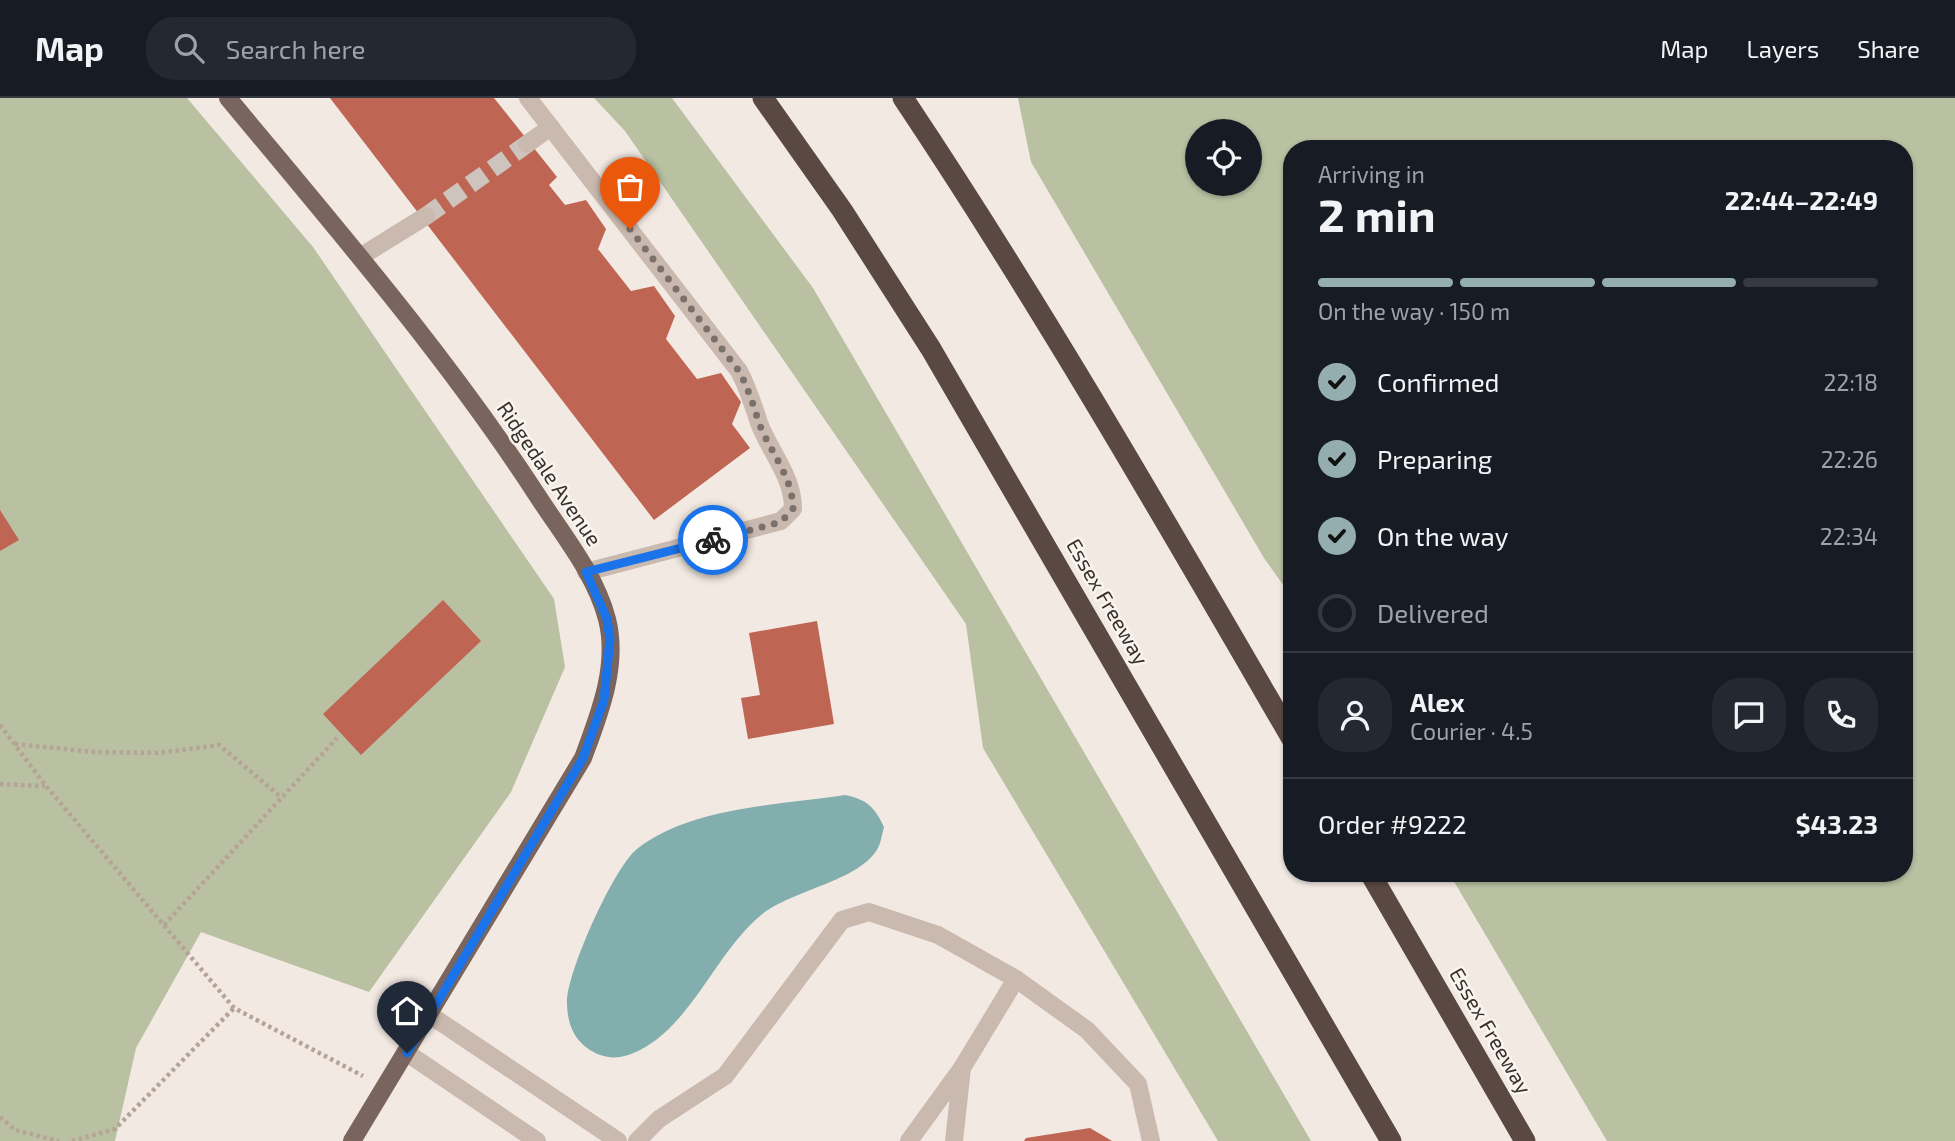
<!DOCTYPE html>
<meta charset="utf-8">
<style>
body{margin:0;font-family:"Exo 2",sans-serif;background:#242831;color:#f1f3f6;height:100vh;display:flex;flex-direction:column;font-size:26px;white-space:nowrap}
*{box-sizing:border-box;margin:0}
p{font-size:23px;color:#9ea1a6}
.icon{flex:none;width:38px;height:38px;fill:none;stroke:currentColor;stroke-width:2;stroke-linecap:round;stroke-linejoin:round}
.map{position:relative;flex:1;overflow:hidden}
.drawer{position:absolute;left:1283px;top:42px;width:630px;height:742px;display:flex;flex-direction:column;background:#171b24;border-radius:28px;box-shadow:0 2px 5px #0004}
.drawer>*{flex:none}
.controls{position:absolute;left:1185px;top:21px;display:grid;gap:14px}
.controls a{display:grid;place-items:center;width:77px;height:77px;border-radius:50%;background:#171b24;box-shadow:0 2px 5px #0004;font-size:35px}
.pin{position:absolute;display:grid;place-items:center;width:60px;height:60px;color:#fff;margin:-72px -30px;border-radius:50% 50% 50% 0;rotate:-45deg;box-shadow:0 0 7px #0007}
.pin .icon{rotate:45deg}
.courier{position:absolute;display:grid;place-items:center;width:70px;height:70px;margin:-35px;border:5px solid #1a73e8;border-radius:50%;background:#fff;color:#222;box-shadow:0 2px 9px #0007}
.overview em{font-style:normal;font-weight:700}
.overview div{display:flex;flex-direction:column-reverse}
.overview{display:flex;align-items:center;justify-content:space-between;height:119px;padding:0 35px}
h1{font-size:46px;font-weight:700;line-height:52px}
.bar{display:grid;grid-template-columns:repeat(4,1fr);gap:10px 7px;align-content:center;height:84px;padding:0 35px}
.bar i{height:9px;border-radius:5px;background:#363941}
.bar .on{background:#94aeaf}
.bar p{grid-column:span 4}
.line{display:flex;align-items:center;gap:18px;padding:0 35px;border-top:2px solid #363941}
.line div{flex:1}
.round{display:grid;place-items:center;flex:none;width:74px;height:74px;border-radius:28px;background:#242831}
ol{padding:0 35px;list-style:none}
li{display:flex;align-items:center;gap:21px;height:77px}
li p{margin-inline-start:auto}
li .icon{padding:7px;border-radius:50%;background:#94aeaf;color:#111;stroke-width:4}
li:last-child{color:#9ea1a6}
li i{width:38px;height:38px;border:4px solid #363941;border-radius:50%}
header{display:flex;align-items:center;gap:42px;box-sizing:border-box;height:98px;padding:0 35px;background:#171b24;border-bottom:2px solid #363941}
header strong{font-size:33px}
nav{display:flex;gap:38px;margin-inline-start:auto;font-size:24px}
.search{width:490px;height:63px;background:#242831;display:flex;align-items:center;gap:18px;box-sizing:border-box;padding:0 24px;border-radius:28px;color:#9ea1a6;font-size:26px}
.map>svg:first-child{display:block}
.green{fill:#b9c1a2;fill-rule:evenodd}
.water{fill:#82aead}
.building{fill:#bf6553}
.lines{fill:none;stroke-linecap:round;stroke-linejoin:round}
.minor-tunnel{stroke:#cdc4be;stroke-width:18;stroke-dasharray:18 9;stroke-linecap:butt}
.path{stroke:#b6a398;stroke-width:4.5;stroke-dasharray:3.5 3.5;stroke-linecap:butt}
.minor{stroke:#cab9ae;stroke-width:18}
.major{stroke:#7a655e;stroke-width:18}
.highway{stroke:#5a4943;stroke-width:21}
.done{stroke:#7a706c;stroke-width:7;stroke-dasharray:0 12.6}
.route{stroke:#1a73e8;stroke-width:9}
.labels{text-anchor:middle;stroke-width:5;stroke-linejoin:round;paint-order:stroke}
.street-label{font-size:21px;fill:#392f2c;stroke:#faf4ee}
</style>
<header>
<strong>Map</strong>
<div class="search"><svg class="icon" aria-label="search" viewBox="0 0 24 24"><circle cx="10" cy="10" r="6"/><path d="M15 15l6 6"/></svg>Search here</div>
<nav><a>Map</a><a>Layers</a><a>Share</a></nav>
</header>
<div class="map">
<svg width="1955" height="1043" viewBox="0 0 1955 1043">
<rect width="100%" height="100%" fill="#f2e9e2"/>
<g class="green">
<path d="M 0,0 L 187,0 L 313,149 L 554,501 L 565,569 L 511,694 L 369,894 L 201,834 L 136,950 L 115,1043 L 0,1043 Z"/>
<path d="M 594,0 L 672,0 L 813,190 L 1311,1043 L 1218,1043 L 983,650 L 966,526 L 625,33 Z"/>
<path d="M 1018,0 L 1955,0 L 1955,1043 L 1607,1043 L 1449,775 L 1904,775 L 1904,51 L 1292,51 L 1291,498 L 1264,460 L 1031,64 ZM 1197,33 L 1250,33 L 1250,86 L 1197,86 Z"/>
</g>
<path class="water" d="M 845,697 C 866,701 875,709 884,729 C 882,736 881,744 878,750 C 859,784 790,792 760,818 C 714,856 689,934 631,956 C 615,962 601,960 587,950 C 572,939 567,922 567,904 C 567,874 614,769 637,751 C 689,709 780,707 845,697 Z"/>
<g class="building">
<path d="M 330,0 L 494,0 L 557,79 L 549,87 L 565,107 L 586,102 L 606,131 L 598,151 L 631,193 L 654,188 L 675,218 L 666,241 L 697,281 L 721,275 L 741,304 L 732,326 L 750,350 L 654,422 Z"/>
<path d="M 0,412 L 19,442 L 0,453 Z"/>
<path d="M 443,502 L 481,543 L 361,657 L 323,616 Z"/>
<path d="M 817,523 L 834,626 L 748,641 L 741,600 L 760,597 L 749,535 Z"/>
<path d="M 1090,1030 L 1112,1043 L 1024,1043 L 1026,1040 Z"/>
</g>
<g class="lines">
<path class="minor-tunnel" d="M 426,118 L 527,46"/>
<g class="path">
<path d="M 0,627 L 46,688 L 234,910 L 363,978"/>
<path d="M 15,646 L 94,654 L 158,655 L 219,647 L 282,700"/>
<path d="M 0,686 L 45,688"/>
<path d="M 164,827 L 337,640"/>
<path d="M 0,1019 L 15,1032 L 59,1043"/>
<path d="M 72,1043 L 115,1031 L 234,910"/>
</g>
<g class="minor">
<path d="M 528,0 L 739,273 C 748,290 753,306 759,325 C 770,354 793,378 793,411 L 781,423 L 586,474"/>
<path d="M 527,46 L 551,29"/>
<path d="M 360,159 L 426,118"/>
<path d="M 430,917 L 618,1043"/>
<path d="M 407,955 L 537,1043"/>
<path d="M 637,1043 L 659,1021 L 725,978 L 842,822 L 869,814 L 938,837 L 1016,881 L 1087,932 L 1138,986 L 1151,1043"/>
<path d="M 909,1043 L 962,970 L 1016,881"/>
<path d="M 954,1043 L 962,970"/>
</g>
<path class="major" d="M 228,0 C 335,129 445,256 537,397 C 562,436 595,475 607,521 C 619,568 599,617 583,660 L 352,1043"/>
<g class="highway">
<path d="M 763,0 L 842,112 L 931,251 L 1391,1043"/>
<path d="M 903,0 C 1042,208 1166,424 1292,641"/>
<path d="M 1370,775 L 1525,1043"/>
</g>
</g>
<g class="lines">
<path class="done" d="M 630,131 L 739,273 C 748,290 753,306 759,325 C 770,354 793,379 793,411 L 781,424 L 713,442"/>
<path class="route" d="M 407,955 L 583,660 L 604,602 L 610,541 L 607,521 L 586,474 L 713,442"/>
</g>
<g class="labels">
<g class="street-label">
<text transform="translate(549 376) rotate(56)" y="7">Ridgedale Avenue</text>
<text transform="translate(1107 504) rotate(60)" y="7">Essex Freeway</text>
<text transform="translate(1490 933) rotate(60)" y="7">Essex Freeway</text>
</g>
</g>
</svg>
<div class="controls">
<a><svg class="icon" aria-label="locate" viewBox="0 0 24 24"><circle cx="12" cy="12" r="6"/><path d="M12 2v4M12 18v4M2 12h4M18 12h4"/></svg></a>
</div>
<div class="pin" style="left:630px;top:131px;background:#ea580c"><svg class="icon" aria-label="bag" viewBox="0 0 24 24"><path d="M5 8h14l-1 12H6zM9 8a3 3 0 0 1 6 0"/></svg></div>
<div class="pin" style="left:407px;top:955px;background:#1f2937"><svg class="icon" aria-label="home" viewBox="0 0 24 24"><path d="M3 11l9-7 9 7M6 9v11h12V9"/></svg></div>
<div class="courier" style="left:713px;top:442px"><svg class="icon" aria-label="bike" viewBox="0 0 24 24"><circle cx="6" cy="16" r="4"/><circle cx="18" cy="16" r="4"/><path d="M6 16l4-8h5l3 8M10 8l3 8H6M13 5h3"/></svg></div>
<section class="drawer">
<div class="overview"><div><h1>2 min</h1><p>Arriving in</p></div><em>22:44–22:49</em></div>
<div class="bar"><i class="on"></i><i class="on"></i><i class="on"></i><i></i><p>On the way · 150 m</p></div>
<ol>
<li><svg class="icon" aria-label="check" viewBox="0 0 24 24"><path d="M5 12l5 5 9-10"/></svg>Confirmed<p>22:18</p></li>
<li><svg class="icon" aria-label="check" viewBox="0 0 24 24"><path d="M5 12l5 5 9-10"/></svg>Preparing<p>22:26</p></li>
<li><svg class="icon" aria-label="check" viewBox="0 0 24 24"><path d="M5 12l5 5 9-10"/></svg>On the way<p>22:34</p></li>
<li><i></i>Delivered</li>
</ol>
<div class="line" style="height:126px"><a class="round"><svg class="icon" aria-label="person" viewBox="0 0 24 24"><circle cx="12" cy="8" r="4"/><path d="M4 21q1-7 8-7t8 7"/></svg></a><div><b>Alex</b><p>Courier · 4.5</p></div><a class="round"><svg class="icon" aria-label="chat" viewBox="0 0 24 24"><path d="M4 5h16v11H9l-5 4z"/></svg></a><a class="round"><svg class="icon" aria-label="phone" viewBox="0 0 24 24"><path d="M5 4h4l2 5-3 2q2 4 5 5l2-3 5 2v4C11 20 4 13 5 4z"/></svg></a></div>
<div class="line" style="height:91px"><div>Order #9222</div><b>$43.23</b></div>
</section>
</div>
